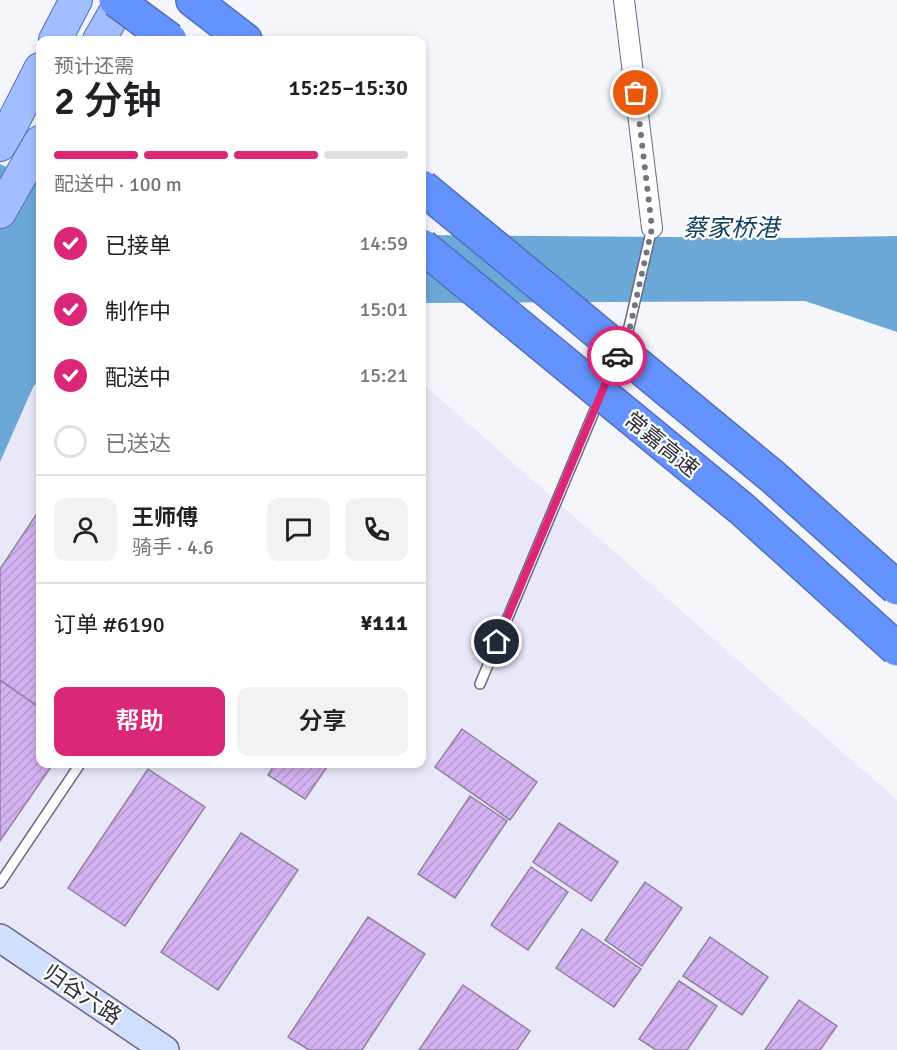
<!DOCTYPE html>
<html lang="zh">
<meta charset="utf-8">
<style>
body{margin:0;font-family:Signika,"Noto Sans SC",sans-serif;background:#f2f2f2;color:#202124;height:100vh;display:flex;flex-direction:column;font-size:22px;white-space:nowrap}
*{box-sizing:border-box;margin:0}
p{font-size:20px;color:#757577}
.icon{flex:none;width:33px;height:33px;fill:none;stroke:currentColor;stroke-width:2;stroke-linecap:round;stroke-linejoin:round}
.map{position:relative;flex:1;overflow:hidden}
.drawer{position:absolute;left:36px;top:36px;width:390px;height:732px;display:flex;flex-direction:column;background:#fff;border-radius:12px;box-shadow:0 3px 9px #0003}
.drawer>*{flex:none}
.pin{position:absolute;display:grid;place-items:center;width:51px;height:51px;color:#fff;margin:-26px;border:3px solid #fff;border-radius:50%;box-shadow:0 2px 6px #0007}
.courier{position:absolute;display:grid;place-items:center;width:60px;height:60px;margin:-30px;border:4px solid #db2777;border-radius:50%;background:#fff;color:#222;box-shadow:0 2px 8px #0007}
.overview em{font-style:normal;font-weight:600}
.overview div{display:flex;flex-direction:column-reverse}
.overview{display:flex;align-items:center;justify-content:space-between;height:102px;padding:0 18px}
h1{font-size:39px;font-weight:600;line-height:45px}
.bar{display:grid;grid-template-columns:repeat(4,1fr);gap:9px 6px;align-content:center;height:72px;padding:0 18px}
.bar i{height:8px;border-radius:4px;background:#e0e0e0}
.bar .active{background:#db2777}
.bar p{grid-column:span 4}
.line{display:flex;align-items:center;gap:15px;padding:0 18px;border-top:2px solid #e0e0e0}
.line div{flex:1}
.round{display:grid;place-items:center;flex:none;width:63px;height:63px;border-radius:12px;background:#f2f2f2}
ol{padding:0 18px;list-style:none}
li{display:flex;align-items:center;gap:18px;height:66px}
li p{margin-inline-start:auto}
li .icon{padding:6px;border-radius:50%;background:#db2777;color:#fff;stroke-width:4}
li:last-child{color:#757577}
li i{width:33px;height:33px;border:3px solid #e0e0e0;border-radius:50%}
.action{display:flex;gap:12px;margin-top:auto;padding:12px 18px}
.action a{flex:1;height:69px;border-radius:12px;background:#db2777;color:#fff;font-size:24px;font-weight:600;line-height:69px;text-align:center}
.action a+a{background:#f2f2f2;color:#202124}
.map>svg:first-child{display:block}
.built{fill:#e8e8f8}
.water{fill:#6ba8d7}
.building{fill:url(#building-hatch);stroke:#90819d;stroke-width:1.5}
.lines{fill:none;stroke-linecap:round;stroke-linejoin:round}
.lane-casing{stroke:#686784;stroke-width:12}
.street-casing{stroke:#686784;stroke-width:22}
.secondary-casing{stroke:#686784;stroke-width:30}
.primary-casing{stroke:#526fb9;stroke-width:34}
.highway-casing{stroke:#526fb9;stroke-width:36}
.lane{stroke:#fff;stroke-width:9}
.street{stroke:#fff;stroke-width:20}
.secondary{stroke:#d1dffe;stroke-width:27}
.primary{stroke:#a3befe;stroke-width:32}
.highway{stroke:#6593fd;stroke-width:33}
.highway-bridge-casing{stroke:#526fb9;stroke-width:36;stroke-linecap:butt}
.highway-bridge{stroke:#6593fd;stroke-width:33}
.done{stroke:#74737e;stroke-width:6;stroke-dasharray:0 10.8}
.route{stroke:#db2777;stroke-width:8}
.labels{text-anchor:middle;stroke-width:4.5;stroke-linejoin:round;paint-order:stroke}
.street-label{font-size:22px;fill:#2e2d3a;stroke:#fff}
.water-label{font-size:24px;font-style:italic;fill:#0e3e5d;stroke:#fff}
</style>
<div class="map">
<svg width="897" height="1050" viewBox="0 0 897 1050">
<defs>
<pattern id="building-hatch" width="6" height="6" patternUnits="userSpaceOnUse" patternTransform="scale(1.5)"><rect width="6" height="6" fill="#d4b2f1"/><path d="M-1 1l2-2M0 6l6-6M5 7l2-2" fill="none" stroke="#b699cf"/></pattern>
</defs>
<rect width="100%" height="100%" fill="#f5f5fc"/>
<path class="built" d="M 40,266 L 40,764 L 422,764 L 422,383 L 897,800 L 897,1050 L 0,1050 L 0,334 Z"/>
<g class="water">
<path d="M 0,164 L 40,183 L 40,383 L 34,385 L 0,462 Z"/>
<path d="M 422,235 L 789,238 L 897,236 L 897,332 L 805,301 L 422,303 Z"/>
</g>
<g class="building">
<path d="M 40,509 L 40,708 L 0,680 L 0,569 Z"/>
<path d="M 0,680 L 40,708 L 40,764 L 53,764 L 0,841 Z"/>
<path d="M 462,729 L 537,782 L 510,820 L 435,767 Z"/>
<path d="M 275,764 L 329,764 L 305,799 L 268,775 Z"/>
<path d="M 148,769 L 205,807 L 125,926 L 68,888 Z"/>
<path d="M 470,796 L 507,821 L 455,898 L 418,874 Z"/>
<path d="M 559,823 L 618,862 L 591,901 L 533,862 Z"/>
<path d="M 241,833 L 298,870 L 218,990 L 161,952 Z"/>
<path d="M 531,867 L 568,892 L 528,950 L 491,925 Z"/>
<path d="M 645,882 L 682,908 L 642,966 L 605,940 Z"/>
<path d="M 368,917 L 425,954 L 362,1050 L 309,1050 L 288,1037 Z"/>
<path d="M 582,929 L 641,969 L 614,1007 L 556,968 Z"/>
<path d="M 710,937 L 768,977 L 742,1015 L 683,976 Z"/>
<path d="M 679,981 L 717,1006 L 687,1050 L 656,1050 L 639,1039 Z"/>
<path d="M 463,985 L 530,1031 L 517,1050 L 419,1050 Z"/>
<path d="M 799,1000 L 837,1026 L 820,1050 L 765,1050 Z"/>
</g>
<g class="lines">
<g class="lane-casing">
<g id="lane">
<path d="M 622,344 L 629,327 L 652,228"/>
<path d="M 480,684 L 617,357"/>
<path d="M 0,883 L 80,764"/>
</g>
</g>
<g class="street-casing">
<path id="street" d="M 624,0 L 652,228"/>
</g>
<g class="secondary-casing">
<path id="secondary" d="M 0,938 L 165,1050"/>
</g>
<g class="primary-casing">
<g id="primary">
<path d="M 55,40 L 76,0"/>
<path d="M 99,40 L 122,0"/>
<path d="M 0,145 L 11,126 L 40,69"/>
<path d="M 0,212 L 40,142"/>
</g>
</g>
<g class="highway-casing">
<path id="highway" d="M 193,0 L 245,40"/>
</g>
<use href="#lane" class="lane"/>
<use href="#street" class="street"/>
<use href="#secondary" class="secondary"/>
<use href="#primary" class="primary"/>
<use href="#highway" class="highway"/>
<g class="highway-bridge-casing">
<g id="highway-bridge">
<path d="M 116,0 L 170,40"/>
<path d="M 422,187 L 772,476 L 897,588"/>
<path d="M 422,246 L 742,509 L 897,649"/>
</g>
</g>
<use href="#highway-bridge" class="highway-bridge"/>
</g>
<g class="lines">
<path class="done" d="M 617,356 L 630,327 L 652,228 L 636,93"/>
<path class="route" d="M 497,642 L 617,356"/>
</g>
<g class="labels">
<g class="street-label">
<text transform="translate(662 444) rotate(39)" y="8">常嘉高速</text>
<text transform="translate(83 994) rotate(34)" y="8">归谷六路</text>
</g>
<g class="water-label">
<text x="731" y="236">蔡家桥港</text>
</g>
</g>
</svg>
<div class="pin" style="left:636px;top:93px;background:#ea580c"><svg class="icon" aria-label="bag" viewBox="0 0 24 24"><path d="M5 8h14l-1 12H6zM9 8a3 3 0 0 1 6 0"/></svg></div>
<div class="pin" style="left:497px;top:642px;background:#1f2937"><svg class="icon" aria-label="home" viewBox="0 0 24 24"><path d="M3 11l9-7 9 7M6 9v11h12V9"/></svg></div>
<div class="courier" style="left:617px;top:356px"><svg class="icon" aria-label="car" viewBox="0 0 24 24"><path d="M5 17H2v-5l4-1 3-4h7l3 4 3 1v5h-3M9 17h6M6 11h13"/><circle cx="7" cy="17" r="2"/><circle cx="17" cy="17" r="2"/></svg></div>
<section class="drawer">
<div class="overview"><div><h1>2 分钟</h1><p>预计还需</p></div><em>15:25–15:30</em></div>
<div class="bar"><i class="active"></i><i class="active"></i><i class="active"></i><i></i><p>配送中 · 100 m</p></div>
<ol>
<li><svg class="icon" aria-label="check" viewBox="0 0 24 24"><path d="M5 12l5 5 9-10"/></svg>已接单<p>14:59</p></li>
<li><svg class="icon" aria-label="check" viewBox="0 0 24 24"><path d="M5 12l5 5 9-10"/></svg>制作中<p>15:01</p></li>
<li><svg class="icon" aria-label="check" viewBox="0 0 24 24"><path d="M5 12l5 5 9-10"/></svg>配送中<p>15:21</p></li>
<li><i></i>已送达</li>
</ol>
<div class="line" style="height:108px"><a class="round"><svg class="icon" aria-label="person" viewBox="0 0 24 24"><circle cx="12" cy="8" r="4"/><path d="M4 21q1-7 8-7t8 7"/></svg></a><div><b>王师傅</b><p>骑手 · 4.6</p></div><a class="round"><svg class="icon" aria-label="chat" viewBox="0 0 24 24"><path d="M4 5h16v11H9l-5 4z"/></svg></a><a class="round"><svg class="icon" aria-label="phone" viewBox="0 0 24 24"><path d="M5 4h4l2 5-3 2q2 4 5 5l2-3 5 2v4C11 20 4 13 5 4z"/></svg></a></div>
<div class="line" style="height:78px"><div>订单 #6190</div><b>¥111</b></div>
<div class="action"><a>帮助</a><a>分享</a></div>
</section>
</div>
